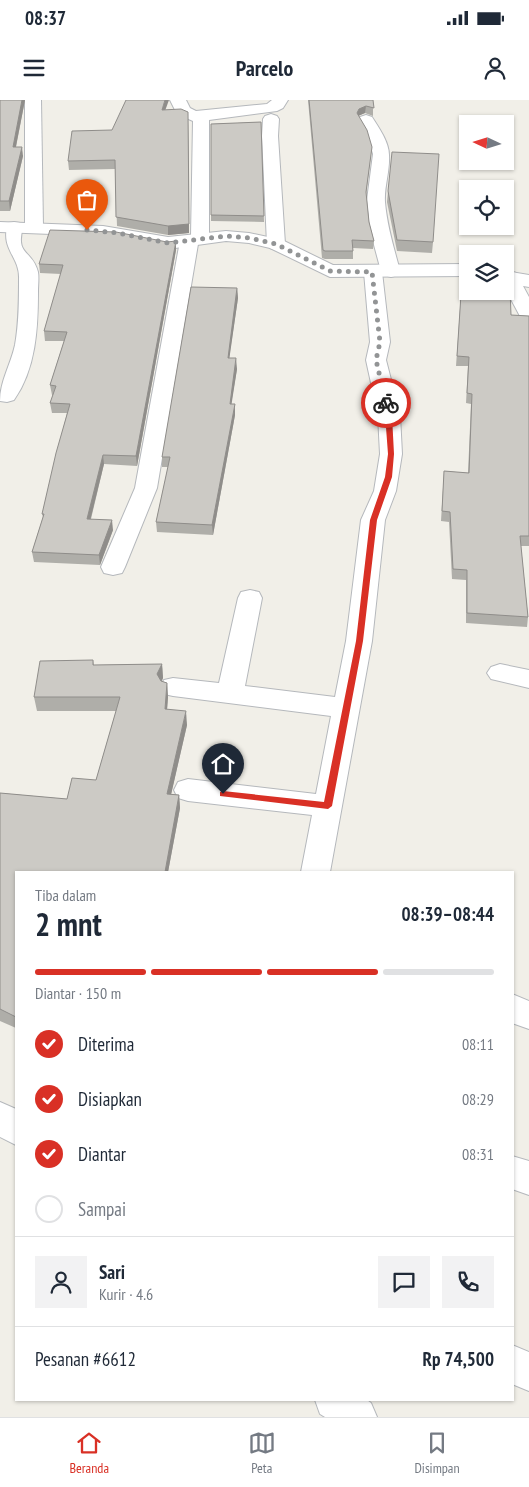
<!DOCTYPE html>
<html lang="id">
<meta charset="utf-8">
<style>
body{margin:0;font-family:"PT Sans Narrow",sans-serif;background:#f2f2f3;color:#1f2937;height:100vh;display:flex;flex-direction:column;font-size:19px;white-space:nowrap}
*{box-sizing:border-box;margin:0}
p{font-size:16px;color:#747a83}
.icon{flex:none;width:28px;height:28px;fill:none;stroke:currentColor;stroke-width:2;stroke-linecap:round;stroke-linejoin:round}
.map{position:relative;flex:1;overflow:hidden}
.details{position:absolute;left:15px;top:771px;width:499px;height:530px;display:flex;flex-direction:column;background:#fff;border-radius:0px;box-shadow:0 1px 4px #0004}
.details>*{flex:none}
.needle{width:32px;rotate:274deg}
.controls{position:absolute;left:459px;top:15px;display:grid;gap:10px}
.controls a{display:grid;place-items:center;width:55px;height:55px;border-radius:0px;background:#fff;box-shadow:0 1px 4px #0004;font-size:25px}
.pin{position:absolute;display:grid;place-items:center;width:42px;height:42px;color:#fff;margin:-51px -21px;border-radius:50% 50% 50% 0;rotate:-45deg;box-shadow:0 0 5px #0007}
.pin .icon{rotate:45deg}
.courier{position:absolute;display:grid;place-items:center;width:50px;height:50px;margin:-25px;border:4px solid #d93025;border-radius:50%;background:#fff;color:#222;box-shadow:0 1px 6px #0007}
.head em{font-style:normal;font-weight:600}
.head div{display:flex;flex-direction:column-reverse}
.head{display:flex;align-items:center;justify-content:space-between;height:85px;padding:0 20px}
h1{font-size:32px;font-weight:600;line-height:38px}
.bar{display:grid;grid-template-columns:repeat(4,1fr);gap:8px 5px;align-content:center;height:60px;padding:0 20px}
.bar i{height:6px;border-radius:4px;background:#e0e1e3}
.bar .current{background:#d93025}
.bar p{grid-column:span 4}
.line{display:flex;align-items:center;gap:12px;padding:0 20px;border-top:1px solid #e0e1e3}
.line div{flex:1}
.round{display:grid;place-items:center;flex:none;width:52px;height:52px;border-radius:0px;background:#f2f2f3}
ol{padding:0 20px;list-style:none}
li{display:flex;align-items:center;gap:15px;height:55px}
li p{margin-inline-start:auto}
li .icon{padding:5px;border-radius:50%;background:#d93025;color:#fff;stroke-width:4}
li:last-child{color:#747a83}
li i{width:28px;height:28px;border:2px solid #e0e1e3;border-radius:50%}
.status{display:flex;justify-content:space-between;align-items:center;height:35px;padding:0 25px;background:#fff;direction:ltr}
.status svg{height:14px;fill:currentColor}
header{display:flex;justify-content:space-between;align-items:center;height:65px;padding:0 20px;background:#fff;font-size:22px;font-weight:600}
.tabs{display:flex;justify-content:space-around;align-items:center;height:70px;border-top:1px solid #e0e1e3;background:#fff;font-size:14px;color:#747a83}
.tabs a{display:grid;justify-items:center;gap:2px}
.tabs .current{color:#d93025}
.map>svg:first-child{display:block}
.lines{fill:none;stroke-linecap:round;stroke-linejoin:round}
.minor-casing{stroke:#b5b8bc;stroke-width:2}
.tertiary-casing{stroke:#b5b8bc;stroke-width:2}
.minor{fill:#fff;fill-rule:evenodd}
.tertiary{fill:#fff;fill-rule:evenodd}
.wall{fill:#afaea9}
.shaded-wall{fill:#8f8d8a}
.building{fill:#cccac5;stroke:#8f8d8a}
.route{fill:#d93025}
.done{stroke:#929495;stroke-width:5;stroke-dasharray:0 9}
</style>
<div class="status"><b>08:37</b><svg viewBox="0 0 49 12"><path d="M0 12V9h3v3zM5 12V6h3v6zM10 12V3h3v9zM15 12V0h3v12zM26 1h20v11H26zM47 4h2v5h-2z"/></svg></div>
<header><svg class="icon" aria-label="menu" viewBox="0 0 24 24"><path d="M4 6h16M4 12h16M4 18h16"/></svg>Parcelo<svg class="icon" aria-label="person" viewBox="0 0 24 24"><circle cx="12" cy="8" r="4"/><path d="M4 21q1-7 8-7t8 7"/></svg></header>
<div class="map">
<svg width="529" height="1317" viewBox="0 0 529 1317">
<rect width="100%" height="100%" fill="#f1efe8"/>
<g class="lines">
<g class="minor-casing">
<g id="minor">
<path d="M 25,0 L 41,0 L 43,127 L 40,131 L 34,132 L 28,131 L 25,127 Z"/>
<path d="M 170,0 L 186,0 L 190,8 L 196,11 L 267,4 L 272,0 L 288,0 L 283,8 L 277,11 L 209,20 L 209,139 L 206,143 L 198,144 L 157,388 L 125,467 L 122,473 L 113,475 L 104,473 L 101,467 L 135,388 L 180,141 L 183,137 L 191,136 L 193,21 L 177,14 Z"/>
<path d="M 271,14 L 277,16 L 279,19 L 278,36 L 285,144 L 282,148 L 276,150 L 270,148 L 267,144 L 262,36 L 263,19 L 265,16 Z"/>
<path d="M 366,15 L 372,17 C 379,28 389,42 389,55 C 390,71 384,87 385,102 C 387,126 394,148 400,171 L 398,175 L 391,177 L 384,175 L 382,172 L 390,242 L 386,260 L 400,315 L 402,354 L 396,391 L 385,420 L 372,541 L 330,772 L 301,772 L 312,715 L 188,701 L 178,698 L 174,690 L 178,682 L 188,679 L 316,694 L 331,616 L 173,596 L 164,594 L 160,587 L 164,580 L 173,578 L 219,583 L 238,498 L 241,492 L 250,490 L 259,492 L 262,498 L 245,586 L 335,597 L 346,541 L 361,420 L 374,391 L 380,354 L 378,315 L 366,260 L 370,242 L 364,172 L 366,168 L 373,166 L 380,168 L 381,171 L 370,130 L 367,100 L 373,54 L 368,37 L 358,20 L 360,17 Z"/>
<path d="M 14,122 L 20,123 L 23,127 C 15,156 32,149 38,172 C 39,178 38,185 38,191 C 38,228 36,269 14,300 L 7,302 L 0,301 C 0,281 11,264 15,245 C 19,223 19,201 19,179 C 20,156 0,150 8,123 Z"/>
<path d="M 509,171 L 516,173 L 529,197 L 529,222 L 522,220 L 505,188 L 505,172 Z"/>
<path d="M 500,564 L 529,570 L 529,588 L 491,579 L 487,573 L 491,567 Z"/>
<path d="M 512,894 L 529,901 L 529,929 L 512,923 Z"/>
<path d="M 0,1002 L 16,1009 L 16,1045 L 0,1037 Z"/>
<path d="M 512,1056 L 529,1061 L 529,1095 L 512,1089 Z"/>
<path d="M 512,1245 L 529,1252 L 529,1291 L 512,1284 Z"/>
<path d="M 315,1300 L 367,1300 L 371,1303 L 377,1317 L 325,1317 L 320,1314 Z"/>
</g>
</g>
<g class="tertiary-casing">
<g id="tertiary">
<path d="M 0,122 L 103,126 L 168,137 L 226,131 L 249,133 L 282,140 L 333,165 L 468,164 L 468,176 L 330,177 L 270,148 L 249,143 L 226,141 L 168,149 L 103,136 L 0,132 Z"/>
<path d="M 505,171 L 529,175 L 529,187 L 505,183 Z"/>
</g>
</g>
<use href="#minor" class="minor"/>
<use href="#tertiary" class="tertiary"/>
</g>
<g class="wall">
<path d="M 0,0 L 25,0 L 16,47 L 23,56 L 10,111 L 0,111 Z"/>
<path d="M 308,0 L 373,0 L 373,16 L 365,13 L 358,16 L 371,54 L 366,95 L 369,122 L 374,141 L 373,149 L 353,148 L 353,159 L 325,159 L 322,158 Z"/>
<path d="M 166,10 L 188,21 L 189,133 L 168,135 L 117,126 L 115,69 L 69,70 L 68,61 L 112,30 Z"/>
<path d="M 261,22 L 264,122 L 211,121 L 211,24 Z"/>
<path d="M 388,91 L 433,142 L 432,153 L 397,151 L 387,102 Z"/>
<path d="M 176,150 L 137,366 L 104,364 L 91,419 L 113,430 L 100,465 L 34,462 L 32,452 L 43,417 L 42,414 L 67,313 L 52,313 L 50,303 L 53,295 L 52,295 L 50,285 L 64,241 L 45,241 L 44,231 L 61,174 L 40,173 L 39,164 Z"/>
<path d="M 462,179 L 511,215 L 529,216 L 529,446 L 521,446 L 528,517 L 527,527 L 466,523 L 466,480 L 452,479 L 449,422 L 441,421 L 444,371 L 468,373 L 471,304 L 466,303 L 468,266 L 456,266 Z"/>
<path d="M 237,188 L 238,198 L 229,258 L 237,269 L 231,304 L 235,304 L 235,315 L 213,435 L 157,432 L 156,422 L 168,367 L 162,367 L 162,357 Z"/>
<path d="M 93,560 L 94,565 L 162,564 L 163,578 L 162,581 L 167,583 L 168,597 L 167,609 L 187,625 L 171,694 L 179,695 L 180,708 L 168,772 L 16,772 L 16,928 L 0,921 L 0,693 L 67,699 L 96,680 L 116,611 L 37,611 L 34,597 Z"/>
</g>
<g class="shaded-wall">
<path d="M 22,0 L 25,0 L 14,56 L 13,47 Z"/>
<path d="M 165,0 L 169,0 L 162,19 L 162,10 Z"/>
<path d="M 366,6 L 365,13 L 358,16 L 357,13 L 359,9 Z"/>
<path d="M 188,21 L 189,133 L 168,135 L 168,126 Z"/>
<path d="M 22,47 L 23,56 L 10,111 L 9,101 Z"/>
<path d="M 176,141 L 176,150 L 137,366 L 136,356 Z"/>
<path d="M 237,188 L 238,198 L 228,268 L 228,258 Z"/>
<path d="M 236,258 L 237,269 L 230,314 L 230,304 Z"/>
<path d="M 235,304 L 235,315 L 213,435 L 212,425 Z"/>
<path d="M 103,355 L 104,364 L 88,429 L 87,419 Z"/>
<path d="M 112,420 L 113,430 L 100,465 L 99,455 Z"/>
<path d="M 162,564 L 163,578 L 158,588 L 157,574 Z"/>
<path d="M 167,583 L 168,597 L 166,623 L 165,609 Z"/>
<path d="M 186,611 L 187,625 L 168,708 L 167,694 Z"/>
<path d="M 179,695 L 180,708 L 168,772 L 165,772 Z"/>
</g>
<g class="building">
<path d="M 0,0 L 22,0 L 13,47 L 22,47 L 9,101 L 0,101 Z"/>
<path d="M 126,0 L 165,0 L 162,10 L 181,9 L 188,12 L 189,124 L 168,126 L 116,117 L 115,60 L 68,61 L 72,31 L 112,30 Z"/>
<path d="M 309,0 L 373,0 L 374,8 L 366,6 L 359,9 L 357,13 L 367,30 L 372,47 L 366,92 L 369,122 L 374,141 L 352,140 L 353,151 L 325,151 L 323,150 Z"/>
<path d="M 261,22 L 264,116 L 211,115 L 211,24 Z"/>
<path d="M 392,52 L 439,54 L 433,142 L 397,140 L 388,91 Z"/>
<path d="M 50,130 L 116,132 L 167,142 L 176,141 L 136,356 L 103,355 L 87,419 L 112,420 L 99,455 L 32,452 L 44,414 L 42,414 L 56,353 L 70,304 L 50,303 L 56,286 L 50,285 L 67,232 L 44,231 L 63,165 L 39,164 Z"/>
<path d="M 462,179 L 468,179 L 468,191 L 505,191 L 505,181 L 510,189 L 511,215 L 529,216 L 529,436 L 520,436 L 528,517 L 467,513 L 467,470 L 453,469 L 450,412 L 442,411 L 444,371 L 469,373 L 472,294 L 467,293 L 469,257 L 457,256 Z"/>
<path d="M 191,187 L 237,188 L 228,258 L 236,258 L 230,304 L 235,304 L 212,425 L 156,422 L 170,357 L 162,357 Z"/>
<path d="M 93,560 L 93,565 L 162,564 L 157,574 L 161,581 L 167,583 L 165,609 L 186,611 L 167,694 L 179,695 L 165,772 L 16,772 L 16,917 L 0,909 L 0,693 L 67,699 L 72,678 L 96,680 L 120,597 L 34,597 L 40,561 Z"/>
</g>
<path class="route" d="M 384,301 L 389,303 L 392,316 L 394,354 L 392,377 L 377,420 L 363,541 L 332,706 L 328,709 L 220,696 L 220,692 L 223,691 L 324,702 L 356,541 L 370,420 L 385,377 L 388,354 Z"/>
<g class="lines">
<path class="done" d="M 87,130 L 118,133 L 168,143 L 226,136 L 249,138 L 276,144 L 330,171 L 372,172 L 380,242 L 376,260 L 386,303"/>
</g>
</svg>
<div class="controls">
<a><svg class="needle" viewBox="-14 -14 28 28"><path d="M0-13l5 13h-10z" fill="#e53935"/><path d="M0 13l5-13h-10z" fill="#747a83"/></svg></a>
<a><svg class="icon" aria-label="locate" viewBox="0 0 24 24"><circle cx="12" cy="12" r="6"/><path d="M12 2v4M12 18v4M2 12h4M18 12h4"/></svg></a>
<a><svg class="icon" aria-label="layers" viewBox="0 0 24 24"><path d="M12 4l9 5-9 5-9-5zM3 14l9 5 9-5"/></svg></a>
</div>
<div class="pin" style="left:87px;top:130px;background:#ea580c"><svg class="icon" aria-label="bag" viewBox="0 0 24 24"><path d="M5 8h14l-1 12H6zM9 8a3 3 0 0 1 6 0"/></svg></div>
<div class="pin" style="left:223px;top:694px;background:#1f2937"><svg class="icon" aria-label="home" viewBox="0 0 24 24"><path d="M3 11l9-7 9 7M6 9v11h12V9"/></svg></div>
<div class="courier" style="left:386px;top:303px"><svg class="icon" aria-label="bike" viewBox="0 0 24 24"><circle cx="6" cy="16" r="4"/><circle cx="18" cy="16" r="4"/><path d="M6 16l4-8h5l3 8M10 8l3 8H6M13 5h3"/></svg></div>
<section class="details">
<div class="head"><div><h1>2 mnt</h1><p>Tiba dalam</p></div><em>08:39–08:44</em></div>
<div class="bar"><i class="current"></i><i class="current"></i><i class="current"></i><i></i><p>Diantar · 150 m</p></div>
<ol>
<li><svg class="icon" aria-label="check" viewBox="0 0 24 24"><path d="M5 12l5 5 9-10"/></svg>Diterima<p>08:11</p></li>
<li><svg class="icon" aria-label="check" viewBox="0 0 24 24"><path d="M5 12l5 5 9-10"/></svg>Disiapkan<p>08:29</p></li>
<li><svg class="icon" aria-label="check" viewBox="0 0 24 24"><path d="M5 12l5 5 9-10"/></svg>Diantar<p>08:31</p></li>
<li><i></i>Sampai</li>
</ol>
<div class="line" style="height:90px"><a class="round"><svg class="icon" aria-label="person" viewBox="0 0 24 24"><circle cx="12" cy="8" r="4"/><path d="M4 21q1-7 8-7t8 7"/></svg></a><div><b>Sari</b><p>Kurir · 4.6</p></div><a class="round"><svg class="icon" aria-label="chat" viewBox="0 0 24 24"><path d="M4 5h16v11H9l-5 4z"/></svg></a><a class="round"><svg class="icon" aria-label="phone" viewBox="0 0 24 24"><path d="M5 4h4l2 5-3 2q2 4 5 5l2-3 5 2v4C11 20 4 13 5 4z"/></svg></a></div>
<div class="line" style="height:65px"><div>Pesanan #6612</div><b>Rp 74,500</b></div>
</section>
</div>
<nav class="tabs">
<a class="current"><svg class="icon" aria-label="home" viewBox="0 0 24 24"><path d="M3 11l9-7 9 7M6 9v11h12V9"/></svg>Beranda</a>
<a><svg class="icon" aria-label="map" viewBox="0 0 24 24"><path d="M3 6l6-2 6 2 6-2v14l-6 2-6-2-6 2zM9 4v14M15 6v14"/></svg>Peta</a>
<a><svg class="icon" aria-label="saved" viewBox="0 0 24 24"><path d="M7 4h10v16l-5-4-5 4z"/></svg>Disimpan</a>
</nav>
